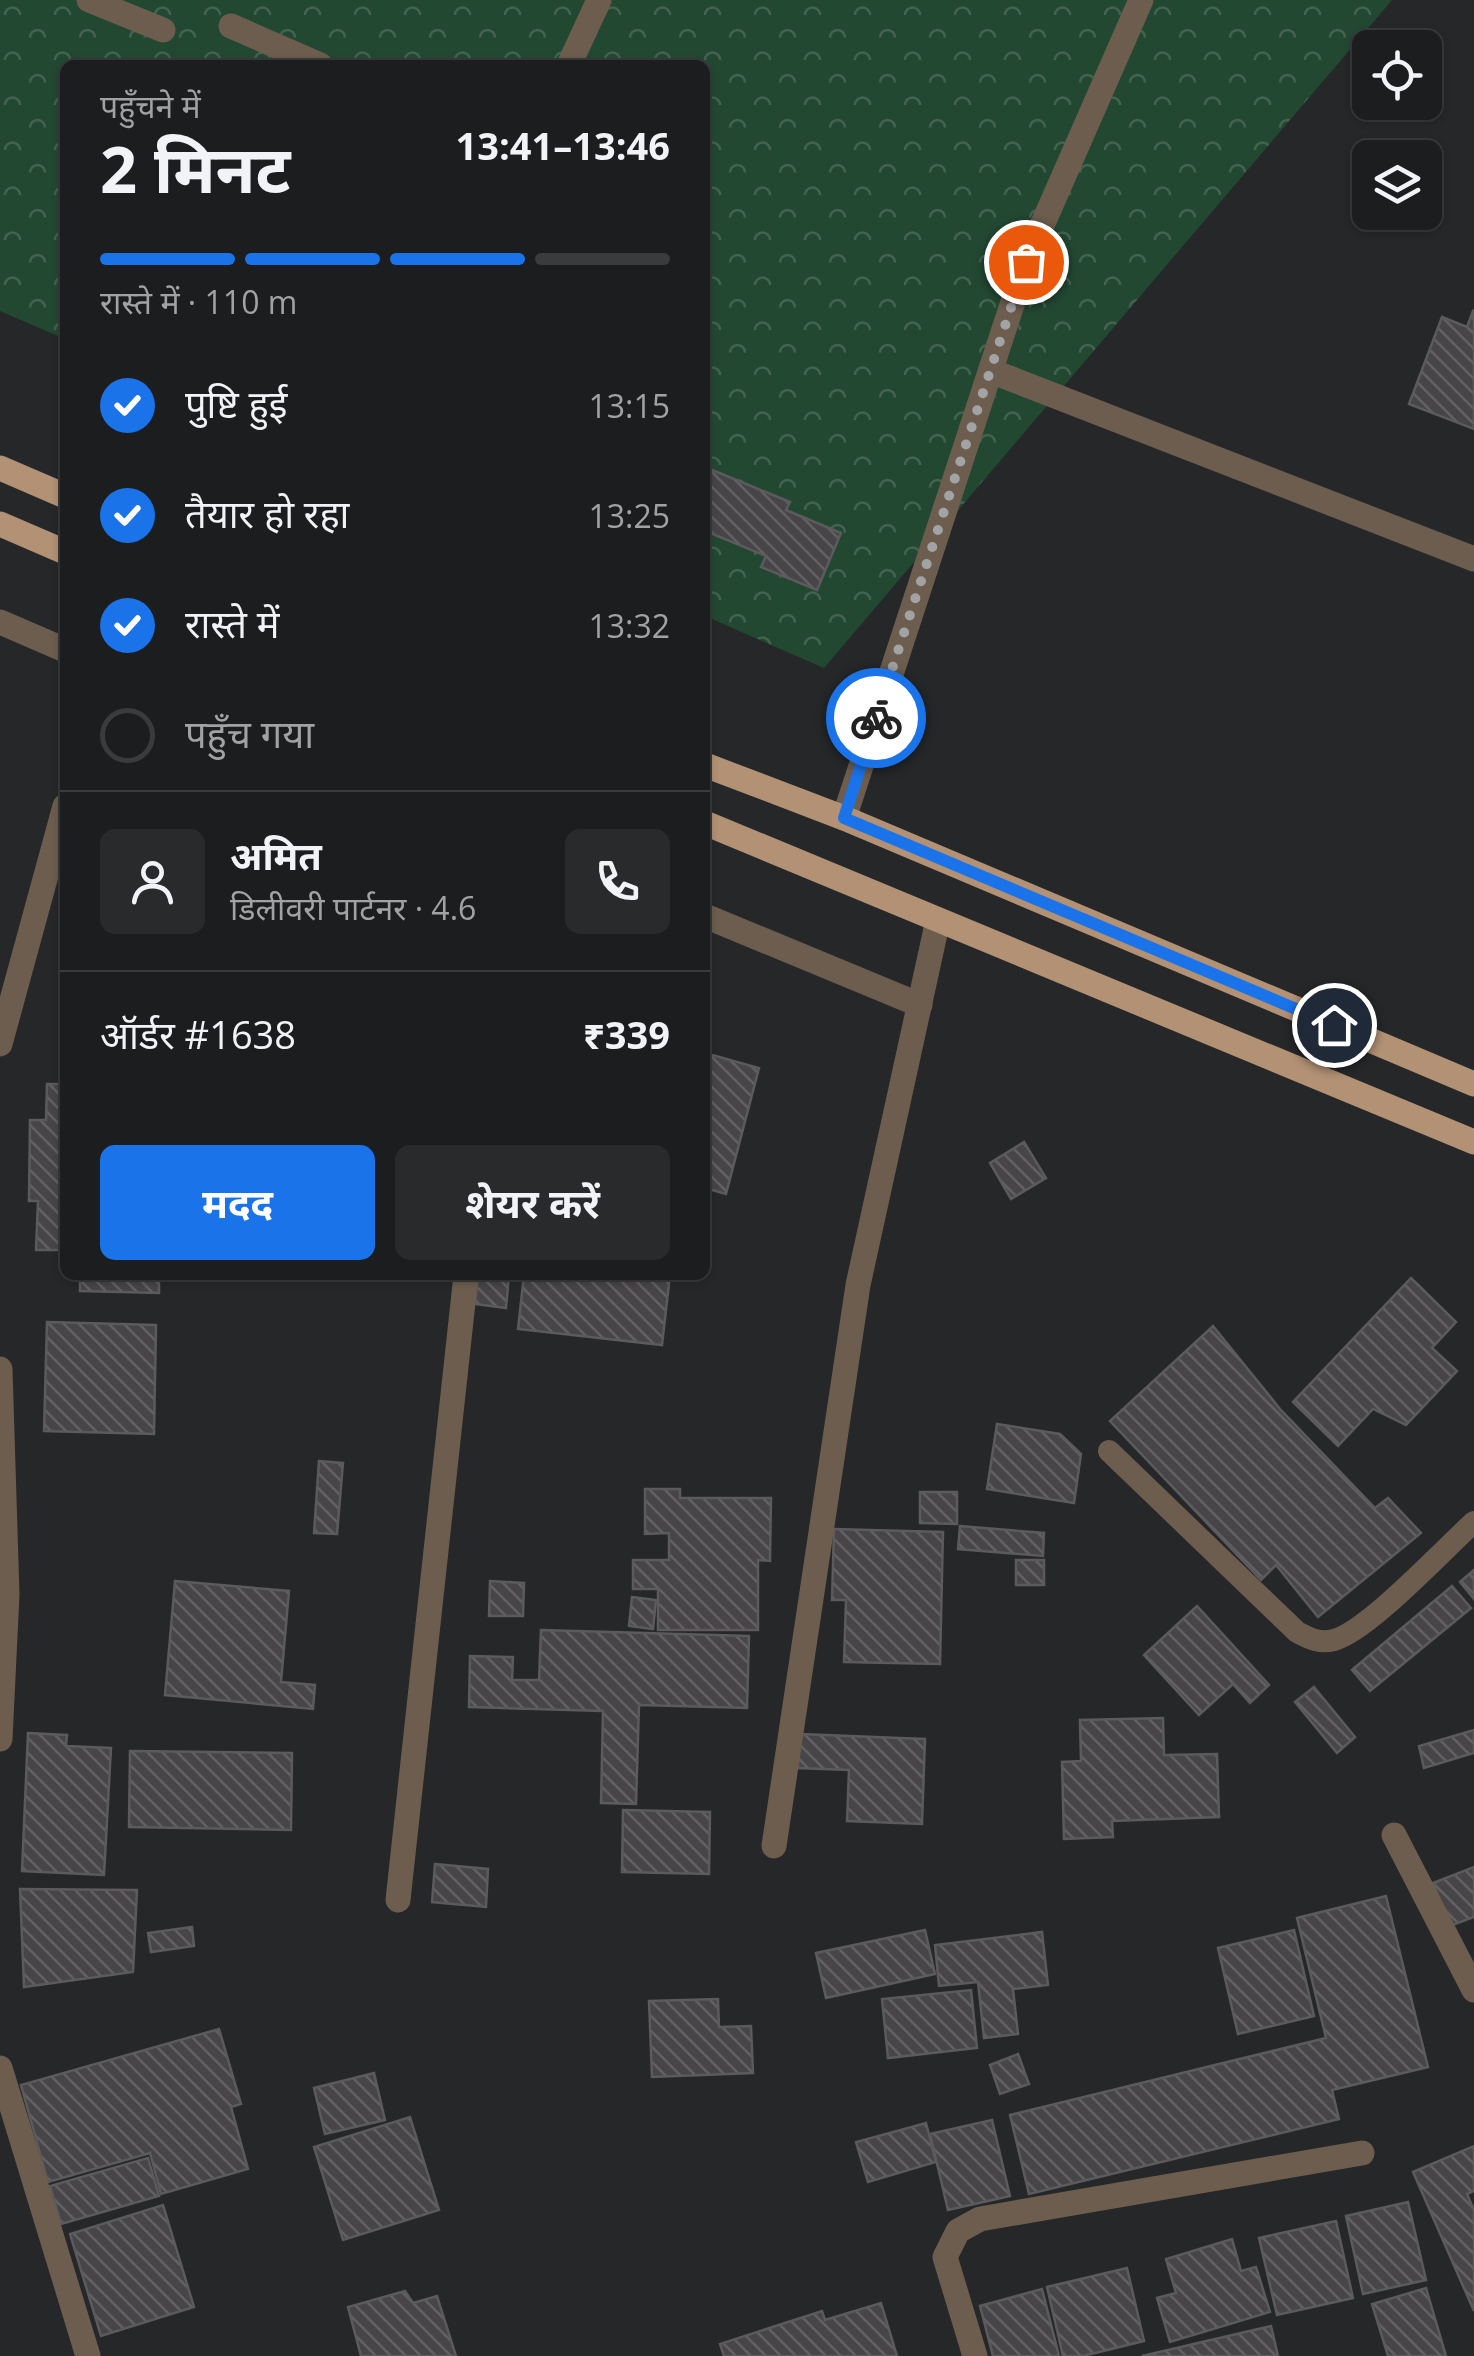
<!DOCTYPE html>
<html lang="hi">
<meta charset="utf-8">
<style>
body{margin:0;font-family:"Open Sans","Noto Sans Devanagari",sans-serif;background:#292a2c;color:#f1f3f6;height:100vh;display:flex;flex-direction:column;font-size:38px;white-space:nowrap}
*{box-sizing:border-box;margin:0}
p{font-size:32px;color:#a0a2a4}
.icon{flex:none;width:55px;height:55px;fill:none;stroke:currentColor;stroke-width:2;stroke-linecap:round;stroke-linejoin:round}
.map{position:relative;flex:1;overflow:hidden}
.sheet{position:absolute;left:60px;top:60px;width:650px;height:1220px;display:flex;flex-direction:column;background:#1c1d1f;border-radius:15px;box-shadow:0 2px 8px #0004,0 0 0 2px #3a3b3d}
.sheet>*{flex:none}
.tools{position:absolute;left:1352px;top:30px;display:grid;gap:20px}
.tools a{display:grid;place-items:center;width:90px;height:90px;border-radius:15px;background:#1c1d1f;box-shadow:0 2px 8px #0004,0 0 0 2px #3a3b3d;font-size:50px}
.pin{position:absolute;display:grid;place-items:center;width:85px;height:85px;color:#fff;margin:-42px;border:5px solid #fff;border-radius:50%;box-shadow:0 2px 10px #0007}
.courier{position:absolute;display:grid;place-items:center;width:100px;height:100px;margin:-50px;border:8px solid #1a73e8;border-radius:50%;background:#fff;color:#222;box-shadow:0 2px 12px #0007}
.headline em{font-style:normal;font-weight:700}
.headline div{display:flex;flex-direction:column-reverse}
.headline{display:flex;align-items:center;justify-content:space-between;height:170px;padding:0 40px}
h1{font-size:65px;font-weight:700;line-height:75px}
.bar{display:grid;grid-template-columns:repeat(4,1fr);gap:15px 10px;align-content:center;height:120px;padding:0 40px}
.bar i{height:12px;border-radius:8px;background:#3a3b3d}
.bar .active{background:#1a73e8}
.bar p{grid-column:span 4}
.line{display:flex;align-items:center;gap:25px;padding:0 40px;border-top:2px solid #3a3b3d}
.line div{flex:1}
.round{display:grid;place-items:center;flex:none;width:105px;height:105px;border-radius:15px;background:#292a2c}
ol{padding:0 40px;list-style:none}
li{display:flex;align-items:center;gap:30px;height:110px}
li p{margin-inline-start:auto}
li .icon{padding:10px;border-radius:50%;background:#1a73e8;color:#fff;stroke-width:4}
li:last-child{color:#a0a2a4}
li i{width:55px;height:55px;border:5px solid #3a3b3d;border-radius:50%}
.action{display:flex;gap:20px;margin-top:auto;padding:20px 40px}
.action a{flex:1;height:115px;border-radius:15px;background:#1a73e8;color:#fff;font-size:40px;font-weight:700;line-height:115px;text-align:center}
.action a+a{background:#292a2c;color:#f1f3f6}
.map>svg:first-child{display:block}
.park{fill:url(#park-crowns)}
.building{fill:url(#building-back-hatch);stroke:#5b5a5c;stroke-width:2.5}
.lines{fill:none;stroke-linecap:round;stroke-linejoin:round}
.service{stroke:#6c5d4e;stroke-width:22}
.minor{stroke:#6c5d4e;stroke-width:25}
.primary{stroke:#b29174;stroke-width:25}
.done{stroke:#a2a3a4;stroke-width:10;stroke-dasharray:0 18}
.route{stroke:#1a73e8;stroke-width:12}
</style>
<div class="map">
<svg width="1474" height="2356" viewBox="0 0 1474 2356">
<defs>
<pattern id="park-crowns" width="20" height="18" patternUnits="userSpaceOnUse" patternTransform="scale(2.5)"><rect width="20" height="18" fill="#234832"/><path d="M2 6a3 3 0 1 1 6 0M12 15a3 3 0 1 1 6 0" fill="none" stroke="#436250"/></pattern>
<pattern id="building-back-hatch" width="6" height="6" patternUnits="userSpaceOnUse" patternTransform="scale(2.5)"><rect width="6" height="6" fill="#474548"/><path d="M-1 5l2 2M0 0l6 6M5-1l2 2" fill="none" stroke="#616062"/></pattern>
</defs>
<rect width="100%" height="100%" fill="#252729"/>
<path class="park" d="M 0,0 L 1392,0 L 824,668 L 705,616 L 705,65 L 65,65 L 65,339 L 0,311 Z"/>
<g class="building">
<path d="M 1473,311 L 1474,312 L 1474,429 L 1409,404 L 1442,317 L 1467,327 Z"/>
<path d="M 705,467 L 790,502 L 786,510 L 841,533 L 817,590 L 761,567 L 766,556 L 705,531 Z"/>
<path d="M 705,1053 L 759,1068 L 726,1194 L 705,1188 Z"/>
<path d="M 47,1084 L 65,1084 L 65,1250 L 36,1250 L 38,1201 L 29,1201 L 30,1120 L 46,1120 Z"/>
<path d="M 1024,1142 L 1046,1178 L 1011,1199 L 990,1163 Z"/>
<path d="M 80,1275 L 159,1275 L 159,1293 L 80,1291 Z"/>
<path d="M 478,1275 L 509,1275 L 506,1308 L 475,1304 Z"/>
<path d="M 524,1275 L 670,1275 L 662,1345 L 518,1329 Z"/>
<path d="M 1411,1278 L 1456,1322 L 1432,1348 L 1457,1371 L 1406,1425 L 1373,1409 L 1338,1446 L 1293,1402 Z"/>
<path d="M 47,1322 L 156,1325 L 154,1434 L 44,1431 Z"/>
<path d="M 1213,1326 L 1280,1409 L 1375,1508 L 1388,1498 L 1421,1533 L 1318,1617 L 1276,1565 L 1261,1580 L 1110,1421 Z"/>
<path d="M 997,1424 L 1060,1434 L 1081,1454 L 1074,1503 L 987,1489 Z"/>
<path d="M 319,1461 L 343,1463 L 337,1534 L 314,1533 Z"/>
<path d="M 645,1489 L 680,1489 L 680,1498 L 771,1498 L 770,1561 L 758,1560 L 758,1630 L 658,1630 L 658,1589 L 633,1589 L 633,1560 L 669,1560 L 669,1533 L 645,1534 Z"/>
<path d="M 920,1492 L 957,1492 L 957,1524 L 920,1523 Z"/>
<path d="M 960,1526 L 1044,1533 L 1043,1556 L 958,1549 Z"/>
<path d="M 834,1529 L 943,1532 L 940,1664 L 844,1662 L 846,1600 L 832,1600 Z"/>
<rect x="1016" y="1560" width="28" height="25"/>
<path d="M 1474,1570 L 1474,1599 L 1460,1582 Z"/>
<path d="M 175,1581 L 289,1591 L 281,1682 L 315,1685 L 313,1709 L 165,1695 Z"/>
<path d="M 490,1581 L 524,1583 L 523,1616 L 489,1616 Z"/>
<path d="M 1452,1586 L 1471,1608 L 1370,1691 L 1352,1670 Z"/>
<path d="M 632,1597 L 656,1600 L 653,1629 L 629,1626 Z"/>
<path d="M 1197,1606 L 1269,1685 L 1250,1703 L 1233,1684 L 1199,1715 L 1144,1655 Z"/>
<path d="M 541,1630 L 749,1636 L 747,1708 L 639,1705 L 636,1804 L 601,1803 L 603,1711 L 469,1707 L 470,1656 L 513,1657 L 512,1680 L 539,1680 Z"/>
<path d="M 1314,1687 L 1355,1737 L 1337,1753 L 1295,1702 Z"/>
<path d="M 1163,1718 L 1164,1755 L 1217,1754 L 1219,1817 L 1112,1821 L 1113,1837 L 1064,1839 L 1062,1762 L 1081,1761 L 1080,1720 Z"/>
<path d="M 1474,1730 L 1474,1753 L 1424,1768 L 1419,1746 Z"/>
<path d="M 28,1733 L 67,1735 L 66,1746 L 111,1748 L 104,1875 L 22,1871 Z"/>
<path d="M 800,1734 L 925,1739 L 922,1824 L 847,1821 L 849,1770 L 798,1768 Z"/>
<path d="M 130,1751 L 292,1753 L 291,1830 L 129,1827 Z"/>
<path d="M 623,1810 L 710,1812 L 709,1874 L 622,1872 Z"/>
<path d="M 435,1864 L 488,1869 L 486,1907 L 432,1902 Z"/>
<path d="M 1474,1867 L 1474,1917 L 1450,1926 L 1433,1883 Z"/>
<path d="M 20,1889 L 137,1890 L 133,1972 L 24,1987 Z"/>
<path d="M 1386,1896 L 1428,2067 L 1332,2090 L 1339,2119 L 1029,2194 L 1010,2115 L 1326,2038 L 1297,1918 Z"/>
<path d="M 192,1927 L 194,1946 L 151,1952 L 148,1933 Z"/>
<path d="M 925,1930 L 935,1974 L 826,1998 L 816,1953 Z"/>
<path d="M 1294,1930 L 1314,2016 L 1238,2034 L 1218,1948 Z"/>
<path d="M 1042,1932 L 1048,1985 L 1013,1989 L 1018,2034 L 984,2038 L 978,1982 L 939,1986 L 935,1945 Z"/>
<path d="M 971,1990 L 977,2048 L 888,2058 L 882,1999 Z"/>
<path d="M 718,1999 L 719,2027 L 751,2026 L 753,2073 L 652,2077 L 649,2001 Z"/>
<path d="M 219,2029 L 241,2104 L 231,2107 L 248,2169 L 161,2194 L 150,2153 L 48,2182 L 21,2085 Z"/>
<path d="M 1018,2054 L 1029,2084 L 1000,2094 L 990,2065 Z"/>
<path d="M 374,2073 L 385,2120 L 325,2134 L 314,2088 Z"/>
<path d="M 410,2117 L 439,2210 L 343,2240 L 314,2147 Z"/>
<path d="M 992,2120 L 1010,2196 L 948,2210 L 930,2134 Z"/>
<path d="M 926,2123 L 936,2162 L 868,2182 L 856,2142 Z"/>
<path d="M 1474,2146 L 1474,2191 L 1467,2194 L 1474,2210 L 1474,2311 L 1413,2172 Z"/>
<path d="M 148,2158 L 159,2196 L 61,2224 L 50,2186 Z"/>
<path d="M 1408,2202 L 1426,2280 L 1363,2294 L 1346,2216 Z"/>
<path d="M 163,2205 L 194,2307 L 101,2336 L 70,2234 Z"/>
<path d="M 1336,2221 L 1353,2298 L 1277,2315 L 1259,2238 Z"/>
<path d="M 1232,2239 L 1241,2271 L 1256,2267 L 1270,2312 L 1170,2342 L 1157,2298 L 1176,2293 L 1166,2259 Z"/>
<path d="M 1127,2268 L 1144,2341 L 1083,2356 L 1063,2356 L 1047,2287 Z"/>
<path d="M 1426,2288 L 1446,2356 L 1388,2356 L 1372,2304 Z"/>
<path d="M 1042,2289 L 1059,2356 L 993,2356 L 980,2306 Z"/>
<path d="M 405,2291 L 413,2303 L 437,2296 L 456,2356 L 361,2356 L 348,2307 Z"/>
<path d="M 881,2303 L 897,2356 L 724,2356 L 720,2344 L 822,2311 L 825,2320 Z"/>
<path d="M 1271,2326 L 1278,2356 L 1142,2356 Z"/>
</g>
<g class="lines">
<path class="service" d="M 1109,1451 L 1297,1632 C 1309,1638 1319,1644 1334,1640 C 1368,1631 1444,1549 1474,1522"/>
<g class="minor">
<path d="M 89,0 L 163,30"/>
<path d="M 231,26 L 320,65"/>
<path d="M 569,65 L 599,0"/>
<path d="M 991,371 L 1474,559"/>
<path d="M 0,622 L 65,650"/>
<path d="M 844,818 L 1026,262 L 1141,0"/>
<path d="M 705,916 L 920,1005"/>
<path d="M 0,1044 L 65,806"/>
<path d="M 0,1369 L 7,1595 L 0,1739"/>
<path d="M 1394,1835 L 1474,1990"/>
<path d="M 774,1846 L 858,1285 L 938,920"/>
<path d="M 398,1900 L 466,1275"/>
<path d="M 0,2068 L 88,2356"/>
<path d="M 975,2356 L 945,2257 L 958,2231 L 980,2219 L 1362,2153"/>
</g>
<g class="primary">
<path d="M 0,468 L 65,496"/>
<path d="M 0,524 L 65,552"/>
<path d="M 705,765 L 844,818 L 1474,1084"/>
<path d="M 705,823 L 1474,1142"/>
</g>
</g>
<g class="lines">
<path class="done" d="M 876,718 L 1026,262"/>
<path class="route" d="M 876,718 L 844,818 L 1334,1025"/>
</g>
</svg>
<div class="tools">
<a><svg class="icon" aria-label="locate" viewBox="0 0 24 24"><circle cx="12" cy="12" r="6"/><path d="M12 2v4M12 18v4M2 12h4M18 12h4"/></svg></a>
<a><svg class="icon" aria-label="layers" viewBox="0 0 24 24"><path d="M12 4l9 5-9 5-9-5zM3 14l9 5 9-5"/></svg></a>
</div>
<div class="pin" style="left:1026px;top:262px;background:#ea580c"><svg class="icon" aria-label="bag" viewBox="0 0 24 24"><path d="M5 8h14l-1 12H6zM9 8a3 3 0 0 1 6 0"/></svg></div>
<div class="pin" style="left:1334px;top:1025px;background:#1f2937"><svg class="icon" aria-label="home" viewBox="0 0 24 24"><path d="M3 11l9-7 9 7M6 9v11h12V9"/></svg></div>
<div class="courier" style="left:876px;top:718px"><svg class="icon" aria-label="bike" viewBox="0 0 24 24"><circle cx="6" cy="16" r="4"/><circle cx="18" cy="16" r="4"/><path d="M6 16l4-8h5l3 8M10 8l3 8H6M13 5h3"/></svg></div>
<section class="sheet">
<div class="headline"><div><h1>2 मिनट</h1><p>पहुँचने में</p></div><em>13:41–13:46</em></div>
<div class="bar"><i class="active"></i><i class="active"></i><i class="active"></i><i></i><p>रास्ते में · 110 m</p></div>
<ol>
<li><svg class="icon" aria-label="check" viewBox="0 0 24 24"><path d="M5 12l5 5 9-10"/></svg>पुष्टि हुई<p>13:15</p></li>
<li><svg class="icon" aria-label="check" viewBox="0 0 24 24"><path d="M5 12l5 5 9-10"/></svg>तैयार हो रहा<p>13:25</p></li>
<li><svg class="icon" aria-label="check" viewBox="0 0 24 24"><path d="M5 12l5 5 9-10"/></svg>रास्ते में<p>13:32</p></li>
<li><i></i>पहुँच गया</li>
</ol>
<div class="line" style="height:180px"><a class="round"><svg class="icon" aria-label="person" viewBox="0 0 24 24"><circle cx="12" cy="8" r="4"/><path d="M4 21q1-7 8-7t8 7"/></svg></a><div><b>अमित</b><p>डिलीवरी पार्टनर · 4.6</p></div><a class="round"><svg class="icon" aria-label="phone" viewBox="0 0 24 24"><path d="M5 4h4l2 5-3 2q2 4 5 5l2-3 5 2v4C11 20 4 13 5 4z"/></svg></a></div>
<div class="line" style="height:130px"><div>ऑर्डर #1638</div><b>₹339</b></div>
<div class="action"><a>मदद</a><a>शेयर करें</a></div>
</section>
</div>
